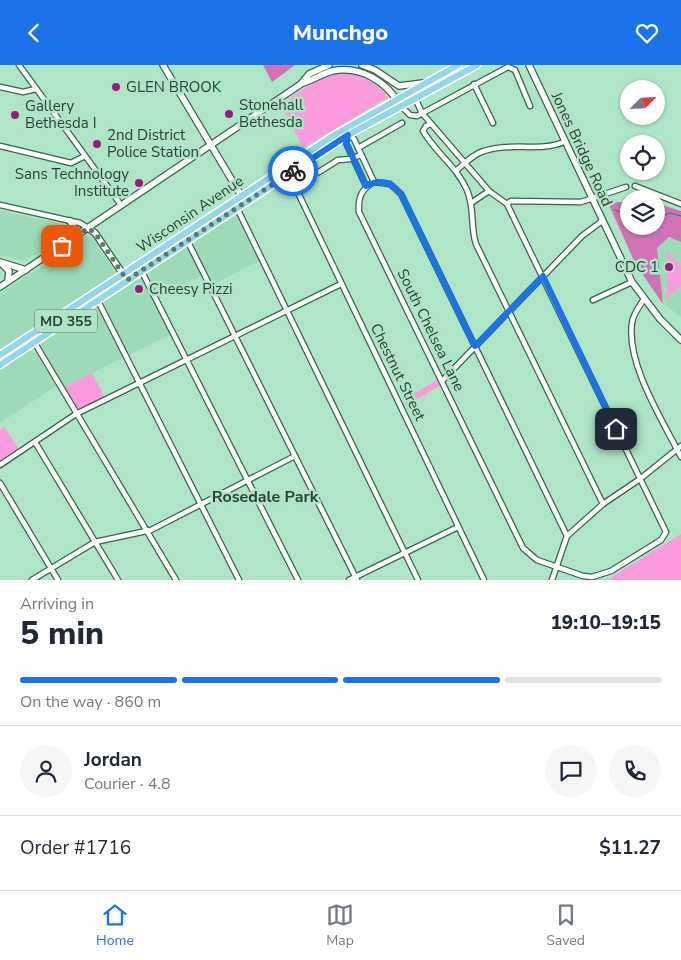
<!DOCTYPE html>
<meta charset="utf-8">
<style>
body{margin:0;font-family:"Nunito Sans",sans-serif;background:#f6f6f7;color:#1f2937;height:100vh;display:flex;flex-direction:column;font-size:19px;white-space:nowrap}
*{box-sizing:border-box;margin:0}
p{font-size:16px;color:#747a83}
.icon{flex:none;width:28px;height:28px;fill:none;stroke:currentColor;stroke-width:2;stroke-linecap:round;stroke-linejoin:round}
.map{position:relative;height:515px;overflow:hidden}
.panel{display:flex;flex-direction:column;background:#fff;flex:1}
.panel>*{flex:none}
.needle{width:32px;rotate:66deg}
.tools{position:absolute;left:620px;top:15px;display:grid;gap:10px}
.tools a{display:grid;place-items:center;width:45px;height:45px;border-radius:50%;background:#fff;box-shadow:0 1px 4px #0004;font-size:25px}
.pin{position:absolute;display:grid;place-items:center;width:42px;height:42px;color:#fff;margin:-21px;border-radius:10px;box-shadow:0 2px 8px #0006}
.courier{position:absolute;display:grid;place-items:center;width:50px;height:50px;margin:-25px;border:4px solid #1a73e8;border-radius:50%;background:#fff;color:#222;box-shadow:0 1px 6px #0007}
.overview em{font-style:normal;font-weight:800}
.overview div{display:flex;flex-direction:column-reverse}
.overview{display:flex;align-items:center;justify-content:space-between;height:85px;padding:0 20px}
h1{font-size:32px;font-weight:800;line-height:38px}
.bar{display:grid;grid-template-columns:repeat(4,1fr);gap:8px 5px;align-content:center;height:60px;padding:0 20px}
.bar i{height:6px;border-radius:4px;background:#e0e1e3}
.bar .current{background:#1a73e8}
.bar p{grid-column:span 4}
.line{display:flex;align-items:center;gap:12px;padding:0 20px;border-top:1px solid #e0e1e3}
.line div{flex:1}
.round{display:grid;place-items:center;flex:none;width:52px;height:52px;border-radius:26px;background:#f6f6f7}
header{display:flex;justify-content:space-between;align-items:center;height:65px;padding:0 20px;background:#1a73e8;color:#fff;font-size:22px;font-weight:800}
.tabs{display:flex;justify-content:space-around;align-items:center;height:70px;border-top:1px solid #e0e1e3;background:#fff;font-size:14px;color:#747a83}
.tabs a{display:grid;justify-items:center;gap:2px}
.tabs .current{color:#1a73e8}
.map>svg:first-child{display:block}
.built{fill:#9ddbb8}
.green{fill:#fa9bdc}
.forest{fill:#d072b4}
.lines{fill:none;stroke-linecap:round;stroke-linejoin:round}
.stream{stroke:#1e8a5e;stroke-width:1}
.street-casing{stroke:#32654b;stroke-width:7}
.secondary-casing{stroke:#32654b;stroke-width:8}
.primary-casing{stroke:#fff;stroke-width:9}
.street{stroke:#fff;stroke-width:4.5}
.secondary{stroke:#fff;stroke-width:5.5}
.primary{stroke:#95d6e8;stroke-width:6}
.done{stroke:#597a68;stroke-width:5;stroke-dasharray:0 9}
.route{stroke:#1a73e8;stroke-width:6}
.poi-dot{fill:#951e7a;stroke:#aee5c6;stroke-width:2}
.labels{text-anchor:middle;stroke-width:5;stroke-linejoin:round;paint-order:stroke}
.shield{fill:#aee5c6;stroke:#527260;stroke-width:1}
.shield-label{font-size:14px;font-weight:bold;fill:#2b4135}
.poi-label{font-size:15px;fill:#2b4135;stroke:#aee5c6;text-anchor:start}
.street-label{font-size:15px;fill:#2b4135;stroke:#aee5c6}
.neighbourhood-label{font-size:16px;font-weight:bold;fill:#2b4135;stroke:#aee5c6}
</style>
<header><svg class="icon" aria-label="back" viewBox="0 0 24 24"><path d="M15 5l-7 7 7 7"/></svg>Munchgo<svg class="icon" aria-label="heart" viewBox="0 0 24 24"><path d="M12 20l-8-8c-3-5 5-10 8-4 3-6 11-1 8 4z"/></svg></header>
<div class="map">
<svg width="681" height="515" viewBox="0 0 681 515">
<rect width="100%" height="100%" fill="#aee5c6"/>
<g class="built">
<path d="M 0,145 L 69,161 L 72,166 L 26,196 L 0,190 Z"/>
<path d="M 232,150 L 239,152 L 261,195 L 212,220 L 193,178 Z"/>
<path d="M 87,171 L 92,172 L 115,207 L 114,210 L 0,286 L 0,229 Z"/>
<path d="M 681,172 L 681,252 L 667,241 L 658,222 L 658,182 L 666,174 Z"/>
<path d="M 185,183 L 190,185 L 202,211 L 159,232 L 149,211 L 149,206 Z"/>
<path d="M 139,213 L 145,216 L 172,269 L 129,290 L 104,239 L 106,234 Z"/>
<path d="M 96,242 L 99,244 L 124,292 L 63,323 L 51,303 L 40,279 Z"/>
<path d="M 28,286 L 32,286 L 36,289 L 56,321 L 0,358 L 0,304 Z"/>
</g>
<g class="green">
<path d="M 341,8 C 360,9 373,16 386,28 L 387,33 L 303,83 L 281,39 L 317,15 Z"/>
<path d="M 667,186 L 681,201 L 681,220 L 667,234 Z"/>
<path d="M 92,308 L 105,333 L 77,344 L 63,323 Z"/>
<path d="M 440,313 L 442,319 L 406,341 L 403,335 Z"/>
<path d="M 4,362 L 19,384 L 0,396 L 0,365 Z"/>
<path d="M 681,469 L 681,515 L 607,515 Z"/>
</g>
<g class="forest">
<path d="M 263,0 L 295,0 L 272,17 Z"/>
<path d="M 618,137 L 629,137 L 629,161 L 656,161 L 656,138 L 681,146 L 681,177 L 669,172 L 657,183 L 663,239 L 636,200 L 609,140 Z"/>
</g>
<g class="lines">
<g class="stream">
<path d="M 615,145 L 629,150"/>
<path d="M 656,154 L 670,148 L 681,151"/>
</g>
<g class="street-casing">
<g id="street">
<path d="M 19,0 L 121,140"/>
<path d="M 474,19 L 493,58"/>
<path d="M 0,22 L 23,27 L 36,24"/>
<path d="M 415,33 L 422,48 L 489,126 L 507,139 L 511,136 L 581,137 L 626,122"/>
<path d="M 401,41 L 410,50 L 417,51 L 508,2 L 515,5 L 530,41"/>
<path d="M 431,59 L 426,61 L 423,66 C 436,88 457,102 467,125 C 475,143 470,161 476,179 L 603,439"/>
<path d="M 0,81 L 71,98 L 85,91"/>
<path d="M 358,83 L 402,58"/>
<path d="M 456,106 C 464,99 473,89 484,86 C 510,77 539,87 564,77"/>
<path d="M 319,107 L 338,95 L 350,94 L 361,90"/>
<path d="M 289,109 L 484,515"/>
<path d="M 366,121 L 346,78 L 348,70 L 354,74 L 374,117"/>
<path d="M 635,121 L 681,139"/>
<path d="M 471,138 L 489,126"/>
<path d="M 507,139 L 666,467 L 661,475 L 611,506 L 592,512 L 583,511 L 537,495 L 523,483 L 359,147 C 358,133 361,124 374,117 L 390,119 L 401,129 L 567,471"/>
<path d="M 0,140 L 80,158 L 88,163"/>
<path d="M 237,143 L 418,515"/>
<path d="M 184,169 L 357,515"/>
<path d="M 138,199 L 298,515"/>
<path d="M 94,228 L 239,515"/>
<path d="M 644,234 C 639,242 633,249 632,258 C 626,299 663,356 681,392"/>
<path d="M 593,235 L 632,217"/>
<path d="M 30,270 L 176,515"/>
<path d="M 442,316 L 582,171 L 602,156"/>
<path d="M 35,377 L 118,515"/>
<path d="M 0,400 L 76,349 L 341,219"/>
<path d="M 0,418 L 58,515"/>
<path d="M 32,515 L 95,477 L 151,465 L 295,391"/>
<path d="M 349,515 L 458,462"/>
<path d="M 552,515 L 567,471 L 603,439 L 640,414 L 681,381"/>
</g>
</g>
<g class="secondary-casing">
<g id="secondary">
<path d="M 163,0 L 245,137"/>
<path d="M 362,0 L 375,5 L 399,21 L 423,18"/>
<path d="M 529,0 L 632,217 L 660,254 L 681,275"/>
<path d="M 303,18 C 313,15 322,9 332,6 C 361,0 387,17 401,41"/>
<path d="M 70,156 L 76,166 L 75,172"/>
<path d="M 88,163 L 95,168 L 127,215"/>
<path d="M 0,197 L 26,205"/>
<path d="M 2,199 L 9,206 L 8,216"/>
<path d="M 0,222 L 301,19 L 309,9 L 329,0"/>
</g>
</g>
<g class="primary-casing">
<g id="primary">
<path d="M 0,290 L 336,69 L 458,0"/>
<path d="M 0,300 L 348,70 L 477,0"/>
</g>
</g>
<use href="#street" class="street"/>
<use href="#secondary" class="secondary"/>
<use href="#primary" class="primary"/>
</g>
<g class="lines">
<path class="done" d="M 62,181 L 88,163 L 95,168 L 127,215 L 293,106"/>
<path class="route" d="M 293,106 L 348,70 L 346,78 L 366,121 C 380,114 392,117 401,129 L 475,281 L 543,211 L 616,364"/>
</g>
<g class="poi-dot">
<circle cx="116" cy="22" r="5"/>
<circle cx="229" cy="49" r="5"/>
<circle cx="15" cy="50" r="5"/>
<circle cx="97" cy="79" r="5"/>
<circle cx="139" cy="118" r="5"/>
<circle cx="669" cy="202" r="5"/>
<circle cx="139" cy="224" r="5"/>
</g>
<g class="labels">
<rect class="shield" x="35" y="244.5" width="62" height="23" rx="4"/>
<g class="shield-label">
<text x="66" y="261">MD 355</text>
</g>
<g class="poi-label">
<text x="126" y="27">GLEN BROOK</text>
<text x="239" y="45">Stonehall<tspan x="239" dy="17">Bethesda</tspan></text>
<text x="25" y="46">Gallery<tspan x="25" dy="17">Bethesda I</tspan></text>
<text x="107" y="75">2nd District<tspan x="107" dy="17">Police Station</tspan></text>
<text x="129" y="114" text-anchor="end">Sans Technology<tspan x="129" dy="17">Institute</tspan></text>
<text x="659" y="207" text-anchor="end">CDC 1</text>
<text x="149" y="229">Cheesy Pizzi</text>
</g>
<g class="street-label">
<text transform="translate(582 84) rotate(65)" y="5">Jones Bridge Road</text>
<text transform="translate(190 149) rotate(-34)" y="5">Wisconsin Avenue</text>
<text transform="translate(431 265) rotate(64)" y="5">South Chelsea Lane</text>
<text transform="translate(398 307) rotate(64)" y="5">Chestnut Street</text>
</g>
<g class="neighbourhood-label">
<text x="265" y="437">Rosedale Park</text>
</g>
</g>
</svg>
<div class="tools">
<a><svg class="needle" viewBox="-14 -14 28 28"><path d="M0-13l5 13h-10z" fill="#e53935"/><path d="M0 13l5-13h-10z" fill="#747a83"/></svg></a>
<a><svg class="icon" aria-label="locate" viewBox="0 0 24 24"><circle cx="12" cy="12" r="6"/><path d="M12 2v4M12 18v4M2 12h4M18 12h4"/></svg></a>
<a><svg class="icon" aria-label="layers" viewBox="0 0 24 24"><path d="M12 4l9 5-9 5-9-5zM3 14l9 5 9-5"/></svg></a>
</div>
<div class="pin" style="left:62px;top:181px;background:#ea580c"><svg class="icon" aria-label="bag" viewBox="0 0 24 24"><path d="M5 8h14l-1 12H6zM9 8a3 3 0 0 1 6 0"/></svg></div>
<div class="pin" style="left:616px;top:364px;background:#1f2937"><svg class="icon" aria-label="home" viewBox="0 0 24 24"><path d="M3 11l9-7 9 7M6 9v11h12V9"/></svg></div>
<div class="courier" style="left:293px;top:106px"><svg class="icon" aria-label="bike" viewBox="0 0 24 24"><circle cx="6" cy="16" r="4"/><circle cx="18" cy="16" r="4"/><path d="M6 16l4-8h5l3 8M10 8l3 8H6M13 5h3"/></svg></div>
</div>
<section class="panel">
<div class="overview"><div><h1>5 min</h1><p>Arriving in</p></div><em>19:10–19:15</em></div>
<div class="bar"><i class="current"></i><i class="current"></i><i class="current"></i><i></i><p>On the way · 860 m</p></div>
<div class="line" style="height:90px"><a class="round"><svg class="icon" aria-label="person" viewBox="0 0 24 24"><circle cx="12" cy="8" r="4"/><path d="M4 21q1-7 8-7t8 7"/></svg></a><div><b>Jordan</b><p>Courier · 4.8</p></div><a class="round"><svg class="icon" aria-label="chat" viewBox="0 0 24 24"><path d="M4 5h16v11H9l-5 4z"/></svg></a><a class="round"><svg class="icon" aria-label="phone" viewBox="0 0 24 24"><path d="M5 4h4l2 5-3 2q2 4 5 5l2-3 5 2v4C11 20 4 13 5 4z"/></svg></a></div>
<div class="line" style="height:65px"><div>Order #1716</div><b>$11.27</b></div>
</section>
<nav class="tabs">
<a class="current"><svg class="icon" aria-label="home" viewBox="0 0 24 24"><path d="M3 11l9-7 9 7M6 9v11h12V9"/></svg>Home</a>
<a><svg class="icon" aria-label="map" viewBox="0 0 24 24"><path d="M3 6l6-2 6 2 6-2v14l-6 2-6-2-6 2zM9 4v14M15 6v14"/></svg>Map</a>
<a><svg class="icon" aria-label="saved" viewBox="0 0 24 24"><path d="M7 4h10v16l-5-4-5 4z"/></svg>Saved</a>
</nav>
